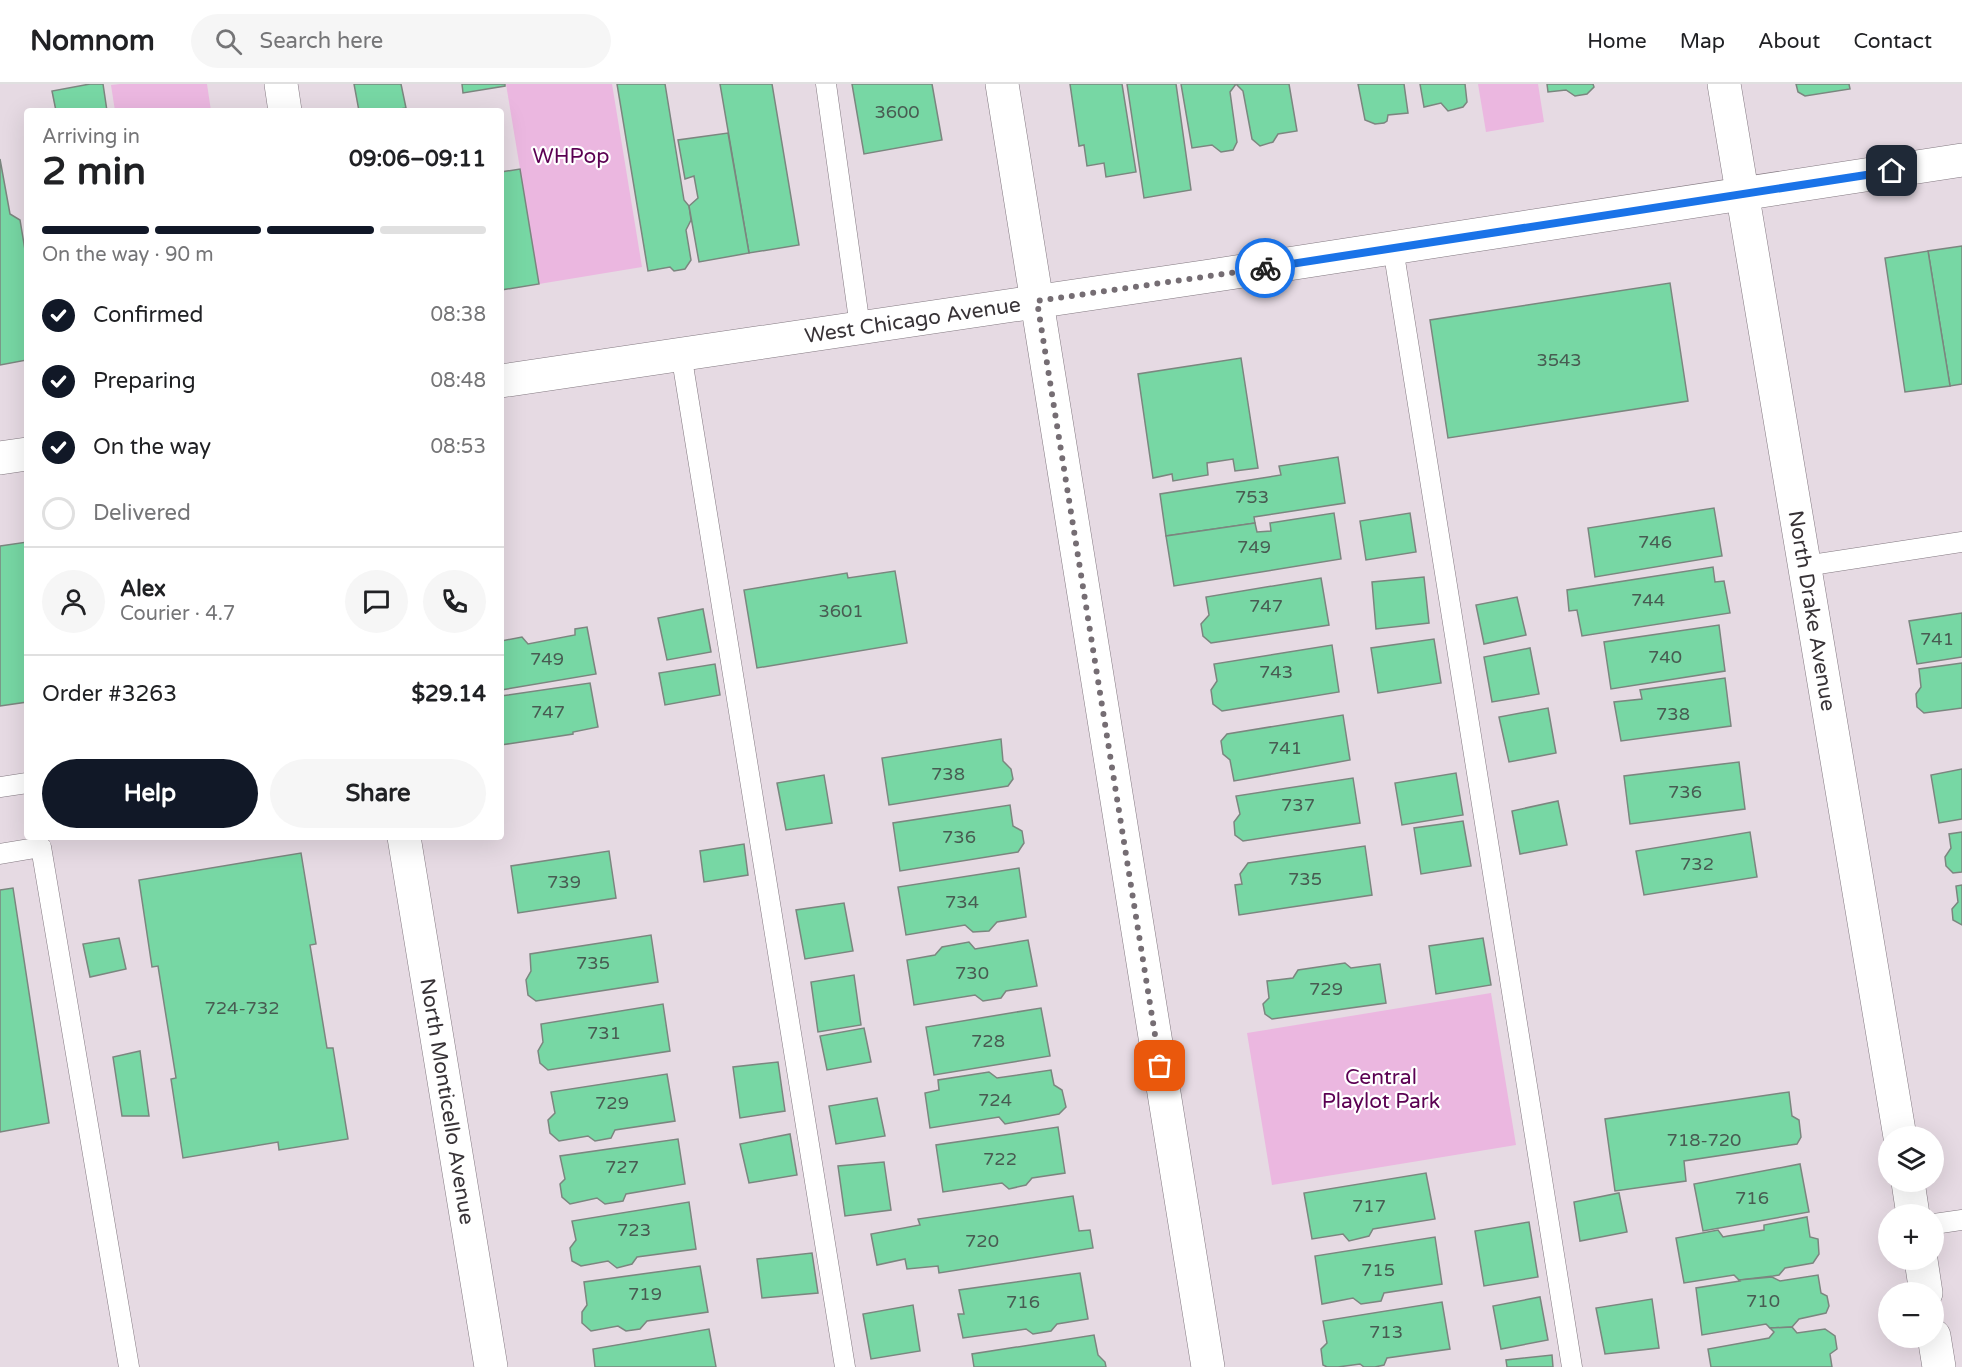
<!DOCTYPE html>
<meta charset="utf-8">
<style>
body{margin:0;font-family:"Varela Round",sans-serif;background:#f6f6f6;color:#202124;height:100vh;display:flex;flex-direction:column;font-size:22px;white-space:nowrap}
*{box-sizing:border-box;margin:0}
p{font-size:20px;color:#757577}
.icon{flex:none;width:33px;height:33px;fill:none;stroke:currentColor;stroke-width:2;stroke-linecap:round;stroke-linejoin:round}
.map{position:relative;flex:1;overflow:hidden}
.side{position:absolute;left:24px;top:24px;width:480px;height:732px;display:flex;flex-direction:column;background:#fff;border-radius:6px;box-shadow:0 6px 24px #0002}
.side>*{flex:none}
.tools{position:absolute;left:1878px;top:1042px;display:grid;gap:12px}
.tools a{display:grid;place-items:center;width:66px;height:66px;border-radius:50%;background:#fff;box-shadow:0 6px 24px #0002;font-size:30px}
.pin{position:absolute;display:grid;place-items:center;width:51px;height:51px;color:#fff;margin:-26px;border-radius:12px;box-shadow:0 3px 9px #0006}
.courier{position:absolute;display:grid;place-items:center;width:60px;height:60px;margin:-30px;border:4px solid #1a73e8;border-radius:50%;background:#fff;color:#222;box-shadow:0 2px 8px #0007}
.overview em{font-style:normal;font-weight:700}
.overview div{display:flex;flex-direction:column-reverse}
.overview{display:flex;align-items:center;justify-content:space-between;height:102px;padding:0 18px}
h1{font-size:39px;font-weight:700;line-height:45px}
.bar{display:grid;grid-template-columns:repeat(4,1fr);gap:9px 6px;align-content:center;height:72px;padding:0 18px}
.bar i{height:8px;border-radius:4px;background:#e0e0e0}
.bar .selected{background:#111827}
.bar p{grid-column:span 4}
.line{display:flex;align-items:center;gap:15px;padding:0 18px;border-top:2px solid #e0e0e0}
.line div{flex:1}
.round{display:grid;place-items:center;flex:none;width:63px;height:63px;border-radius:32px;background:#f6f6f6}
ol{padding:0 18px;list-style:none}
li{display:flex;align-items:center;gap:18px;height:66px}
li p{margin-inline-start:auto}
li .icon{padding:6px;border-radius:50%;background:#111827;color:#fff;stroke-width:4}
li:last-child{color:#757577}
li i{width:33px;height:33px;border:3px solid #e0e0e0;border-radius:50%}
.button{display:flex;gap:12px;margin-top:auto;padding:12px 18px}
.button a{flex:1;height:69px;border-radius:36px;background:#111827;color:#fff;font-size:24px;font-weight:700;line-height:69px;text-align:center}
.button a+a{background:#f6f6f6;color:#202124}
header{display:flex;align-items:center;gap:36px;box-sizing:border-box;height:84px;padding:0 30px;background:#fff;border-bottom:2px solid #e0e0e0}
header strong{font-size:28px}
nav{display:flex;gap:33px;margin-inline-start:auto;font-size:21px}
.search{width:420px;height:54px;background:#f6f6f6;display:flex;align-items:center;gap:15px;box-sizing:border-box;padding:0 21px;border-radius:33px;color:#757577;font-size:22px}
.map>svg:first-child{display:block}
.green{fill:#ebb7e0}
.building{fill:#77d7a4;stroke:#7b867f;stroke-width:1.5}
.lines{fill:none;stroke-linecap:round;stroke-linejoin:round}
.service-casing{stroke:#837981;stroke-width:21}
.minor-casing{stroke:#837981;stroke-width:34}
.tertiary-casing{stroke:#837981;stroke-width:34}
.secondary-casing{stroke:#837981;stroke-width:34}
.service{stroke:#fff;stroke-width:20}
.minor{stroke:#fff;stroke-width:33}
.tertiary{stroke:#fff;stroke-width:33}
.secondary{stroke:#fff;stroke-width:33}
.done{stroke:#756d73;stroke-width:6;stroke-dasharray:0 10.8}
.route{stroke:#1a73e8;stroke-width:8}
.labels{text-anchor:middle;stroke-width:4.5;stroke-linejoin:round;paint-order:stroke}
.number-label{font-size:18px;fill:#485c52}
.park-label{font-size:21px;fill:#5b0052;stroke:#fff}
.street-label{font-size:21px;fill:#383337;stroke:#fff}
</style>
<header>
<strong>Nomnom</strong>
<div class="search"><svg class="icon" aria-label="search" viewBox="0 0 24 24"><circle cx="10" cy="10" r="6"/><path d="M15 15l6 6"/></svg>Search here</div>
<nav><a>Home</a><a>Map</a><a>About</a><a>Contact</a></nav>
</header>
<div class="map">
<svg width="1962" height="1283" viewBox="0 0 1962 1283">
<rect width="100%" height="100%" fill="#e6dae3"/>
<g class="green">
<path d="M 120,0 L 207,0 L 211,27 L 115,27 L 111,1 Z"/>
<path d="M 506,0 L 612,0 L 642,183 L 539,200 Z"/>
<path d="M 1478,0 L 1538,0 L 1544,38 L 1486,48 Z"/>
<path d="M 1491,909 L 1516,1061 L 1272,1101 L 1247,949 Z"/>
</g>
<g class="building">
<path d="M 90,0 L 103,0 L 107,27 L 56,27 L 52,7 Z"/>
<path d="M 354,0 L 401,0 L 406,24 L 388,27 L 359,27 Z"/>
<path d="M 462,0 L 505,0 L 505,2 L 463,9 Z"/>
<path d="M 617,0 L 665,0 L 684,116 L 689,122 L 691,136 L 686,146 L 691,176 L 685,185 L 674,187 L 670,183 L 648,187 Z"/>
<path d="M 720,0 L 772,0 L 799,161 L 749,169 Z"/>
<path d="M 852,0 L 932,0 L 942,56 L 864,70 Z"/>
<path d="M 1070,0 L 1122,0 L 1136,88 L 1106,93 L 1104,79 L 1087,82 L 1084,61 L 1079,62 Z"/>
<path d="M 1127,0 L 1176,0 L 1191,106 L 1144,114 Z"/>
<path d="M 1181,0 L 1236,0 L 1230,8 L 1237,58 L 1233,66 L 1221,68 L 1212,61 L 1192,64 Z"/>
<path d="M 1236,0 L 1289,0 L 1297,47 L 1278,50 L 1273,58 L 1260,62 L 1252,55 L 1243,7 Z"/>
<path d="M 1358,0 L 1404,0 L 1408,29 L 1388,31 L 1387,37 L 1384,39 L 1375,40 L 1365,36 Z"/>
<path d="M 1420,0 L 1465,0 L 1467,18 L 1463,23 L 1448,27 L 1441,19 L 1424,23 Z"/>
<path d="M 1547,0 L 1593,0 L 1594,3 L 1587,10 L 1575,12 L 1566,6 L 1548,8 Z"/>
<path d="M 1796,0 L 1849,0 L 1850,5 L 1805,12 L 1798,8 Z"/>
<path d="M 728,49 L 749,169 L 699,178 L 689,122 L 698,114 L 694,92 L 685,95 L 678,56 Z"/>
<path d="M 0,75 L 10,130 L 20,136 L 27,178 L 27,276 L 0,281 Z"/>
<path d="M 520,85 L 539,200 L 501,206 L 501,88 Z"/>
<path d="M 1962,162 L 1962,300 L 1950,302 L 1928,167 Z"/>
<path d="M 1928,167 L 1950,302 L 1905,308 L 1885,174 Z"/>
<path d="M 1670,199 L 1688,317 L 1448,354 L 1430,236 Z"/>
<path d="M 1241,274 L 1258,384 L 1235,387 L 1233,375 L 1207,379 L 1208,391 L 1173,397 L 1172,390 L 1153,394 L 1138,290 Z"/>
<path d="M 1338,373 L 1345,419 L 1254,433 L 1255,439 L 1166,452 L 1160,410 L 1281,391 L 1279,382 Z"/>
<path d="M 1714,424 L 1722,472 L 1595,493 L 1588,444 Z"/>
<path d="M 1334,429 L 1341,475 L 1174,502 L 1166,452 L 1255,439 L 1257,448 L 1271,447 L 1270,439 Z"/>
<path d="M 1410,429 L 1416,468 L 1366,476 L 1360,437 Z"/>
<path d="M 27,458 L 27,618 L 0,622 L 0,462 Z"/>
<path d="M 1713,483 L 1715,498 L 1724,497 L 1730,529 L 1582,552 L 1577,526 L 1569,527 L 1567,506 Z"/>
<path d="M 895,487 L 907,559 L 757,584 L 744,506 L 847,489 L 848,494 Z"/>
<path d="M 1424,493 L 1429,539 L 1376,545 L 1372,498 Z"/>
<path d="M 1321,494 L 1329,541 L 1211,559 L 1203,552 L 1201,540 L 1209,531 L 1206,513 Z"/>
<path d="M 1517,513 L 1526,551 L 1484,560 L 1476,521 Z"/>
<path d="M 703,525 L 711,568 L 667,576 L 658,534 Z"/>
<path d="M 1962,529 L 1962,573 L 1917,580 L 1909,537 Z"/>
<path d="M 1719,541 L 1725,587 L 1611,605 L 1604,558 Z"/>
<path d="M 587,543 L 596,590 L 501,606 L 501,557 L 522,553 L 528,560 L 575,551 L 575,545 Z"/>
<path d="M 1434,555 L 1441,599 L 1378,609 L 1371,564 Z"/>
<path d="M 1332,561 L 1339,608 L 1222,627 L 1213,620 L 1211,606 L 1217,597 L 1214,580 Z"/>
<path d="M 1530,564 L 1539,610 L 1492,618 L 1484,573 Z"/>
<path d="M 1962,579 L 1962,624 L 1924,629 L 1917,623 L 1916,610 L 1921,603 L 1919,585 Z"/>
<path d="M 715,580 L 720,611 L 665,621 L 659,589 Z"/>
<path d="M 1725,594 L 1731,642 L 1621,657 L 1614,618 L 1642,615 L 1640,606 Z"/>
<path d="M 590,599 L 598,643 L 573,648 L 573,650 L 501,661 L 501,612 Z"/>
<path d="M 1548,624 L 1556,669 L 1509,678 L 1499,633 Z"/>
<path d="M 1343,631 L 1350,676 L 1234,697 L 1230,676 L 1223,670 L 1221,657 L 1227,650 Z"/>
<path d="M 1001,655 L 1003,677 L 1011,685 L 1013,695 L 1008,702 L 889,721 L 882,674 Z"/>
<path d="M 1739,678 L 1745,725 L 1630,740 L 1624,692 Z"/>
<path d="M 1962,685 L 1962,735 L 1939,739 L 1931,691 Z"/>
<path d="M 1456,689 L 1463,731 L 1402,741 L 1395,699 Z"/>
<path d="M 824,691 L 832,739 L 786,746 L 777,699 Z"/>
<path d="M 1353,694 L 1360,739 L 1243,757 L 1235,751 L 1234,738 L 1240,730 L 1236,712 Z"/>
<path d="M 1558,717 L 1567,761 L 1520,770 L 1512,727 Z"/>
<path d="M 1010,721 L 1013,742 L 1022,747 L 1024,759 L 1018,768 L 900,787 L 893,739 Z"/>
<path d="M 1463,737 L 1471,782 L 1421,790 L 1414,744 Z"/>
<path d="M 1750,748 L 1757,793 L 1644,811 L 1636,767 Z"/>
<path d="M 1962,748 L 1962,788 L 1953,789 L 1946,782 L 1945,773 L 1951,764 L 1949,750 Z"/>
<path d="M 744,760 L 748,791 L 704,798 L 700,767 Z"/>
<path d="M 1365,762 L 1372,811 L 1239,831 L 1235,801 L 1242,800 L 1240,790 L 1248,779 Z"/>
<path d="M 609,767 L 616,814 L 518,829 L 511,782 Z"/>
<path d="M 301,769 L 316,860 L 310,861 L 327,964 L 333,964 L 348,1055 L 279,1066 L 278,1058 L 183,1074 L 171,995 L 176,994 L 158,882 L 152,883 L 139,796 Z"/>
<path d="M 1019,784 L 1026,833 L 997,838 L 989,847 L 973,848 L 965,841 L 906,851 L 898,803 Z"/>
<path d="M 1962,801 L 1962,841 L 1953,836 L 1952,825 L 1958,818 L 1956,802 Z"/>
<path d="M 13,804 L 49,1039 L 0,1048 L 0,806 Z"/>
<path d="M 844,819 L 853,867 L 805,875 L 796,826 Z"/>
<path d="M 651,851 L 658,898 L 536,917 L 528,911 L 526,896 L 531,887 L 530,870 Z"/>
<path d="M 119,854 L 126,885 L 90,893 L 83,860 Z"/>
<path d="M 1483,854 L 1491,901 L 1436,910 L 1429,862 Z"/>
<path d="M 1028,856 L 1037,902 L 1006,907 L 1001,914 L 983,917 L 975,911 L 914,921 L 907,876 L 935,871 L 942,863 L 969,858 L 975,865 Z"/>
<path d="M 1345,879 L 1351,884 L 1380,880 L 1386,919 L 1272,935 L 1265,930 L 1263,920 L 1269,914 L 1267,897 L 1293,894 L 1298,886 Z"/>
<path d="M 854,891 L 861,941 L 818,948 L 811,898 Z"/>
<path d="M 663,920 L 670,967 L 548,986 L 540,979 L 538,967 L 543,958 L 541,940 Z"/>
<path d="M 1041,924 L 1050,972 L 934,991 L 926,943 Z"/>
<path d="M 864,944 L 871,978 L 827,986 L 820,952 Z"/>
<path d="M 140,967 L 149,1032 L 122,1032 L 113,973 Z"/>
<path d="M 778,978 L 785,1027 L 740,1034 L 733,983 Z"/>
<path d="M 1051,986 L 1054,1001 L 1062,1006 L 1066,1023 L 1059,1030 L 1005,1040 L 999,1033 L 930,1044 L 925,1009 L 939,1006 L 938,996 L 989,988 L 997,994 Z"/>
<path d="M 667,990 L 675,1037 L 615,1046 L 611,1054 L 595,1057 L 588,1052 L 559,1057 L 550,1049 L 548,1036 L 555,1029 L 551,1008 Z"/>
<path d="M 1789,1008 L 1792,1032 L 1799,1036 L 1801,1053 L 1797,1060 L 1684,1077 L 1686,1097 L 1615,1107 L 1605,1035 Z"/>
<path d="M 877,1014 L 885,1052 L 836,1060 L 829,1022 Z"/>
<path d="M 1058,1043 L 1065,1089 L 1032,1094 L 1026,1101 L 1009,1105 L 1002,1099 L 943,1108 L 936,1061 Z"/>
<path d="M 790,1050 L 797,1091 L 749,1099 L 740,1060 Z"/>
<path d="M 678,1055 L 685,1100 L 626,1110 L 623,1117 L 605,1120 L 597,1114 L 570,1120 L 562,1113 L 560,1100 L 565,1095 L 560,1072 Z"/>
<path d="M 884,1078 L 891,1126 L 845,1132 L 838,1082 Z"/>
<path d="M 1800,1080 L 1809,1128 L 1703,1147 L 1694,1100 Z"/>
<path d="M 1426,1089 L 1435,1135 L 1373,1145 L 1369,1152 L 1349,1157 L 1343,1150 L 1312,1155 L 1304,1109 Z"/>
<path d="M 1619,1109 L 1627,1148 L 1580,1157 L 1574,1118 Z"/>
<path d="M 1073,1112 L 1079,1147 L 1090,1146 L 1093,1164 L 939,1189 L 938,1182 L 907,1185 L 905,1175 L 877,1181 L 871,1150 L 920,1141 L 918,1135 Z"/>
<path d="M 689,1118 L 696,1165 L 637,1173 L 632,1180 L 617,1184 L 608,1177 L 581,1182 L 572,1177 L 570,1164 L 576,1156 L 572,1137 Z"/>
<path d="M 1807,1133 L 1810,1153 L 1818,1155 L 1819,1170 L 1813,1179 L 1785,1184 L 1779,1191 L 1773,1192 L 1739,1196 L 1734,1191 L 1684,1199 L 1676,1154 L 1718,1146 L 1723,1153 L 1728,1152 L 1764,1146 L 1764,1141 Z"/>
<path d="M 1529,1138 L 1538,1193 L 1484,1202 L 1475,1147 Z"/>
<path d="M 1435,1153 L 1442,1200 L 1384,1209 L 1381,1217 L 1361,1220 L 1353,1214 L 1322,1220 L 1315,1172 Z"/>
<path d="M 812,1169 L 818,1209 L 762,1214 L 757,1175 Z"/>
<path d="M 700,1182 L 708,1228 L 647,1237 L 640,1245 L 626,1247 L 618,1242 L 591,1247 L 582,1239 L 582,1228 L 587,1221 L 584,1198 Z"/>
<path d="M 1080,1189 L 1088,1235 L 1057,1240 L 1051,1247 L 1033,1250 L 1026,1245 L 963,1254 L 958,1230 L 964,1230 L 959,1206 Z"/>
<path d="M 1818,1191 L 1821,1209 L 1827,1212 L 1829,1222 L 1826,1229 L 1799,1235 L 1792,1243 L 1770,1244 L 1766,1240 L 1702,1251 L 1696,1204 L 1740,1197 L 1739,1196 L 1772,1193 L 1780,1197 Z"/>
<path d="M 1540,1213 L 1548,1256 L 1501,1265 L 1493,1222 Z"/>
<path d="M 1652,1215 L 1659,1264 L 1605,1270 L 1596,1224 Z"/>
<path d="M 1442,1218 L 1450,1265 L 1387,1274 L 1384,1281 L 1375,1283 L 1364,1283 L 1360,1280 L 1338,1283 L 1327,1283 L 1323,1281 L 1321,1265 L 1327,1259 L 1323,1237 Z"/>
<path d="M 913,1221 L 920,1267 L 871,1275 L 863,1230 Z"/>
<path d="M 1792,1243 L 1797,1249 L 1825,1245 L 1835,1252 L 1837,1265 L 1830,1270 L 1832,1283 L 1711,1283 L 1708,1265 L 1769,1254 L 1774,1248 L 1770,1244 Z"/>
<path d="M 709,1245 L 716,1283 L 595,1283 L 593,1265 Z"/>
<path d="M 1094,1251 L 1098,1271 L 1105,1278 L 1106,1283 L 974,1283 L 972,1270 Z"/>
<path d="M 1552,1271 L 1553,1283 L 1507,1283 L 1506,1276 Z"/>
</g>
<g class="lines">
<g class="service-casing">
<g id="service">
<path d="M 826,0 L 860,243"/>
<path d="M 1393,164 L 1572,1283"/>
<path d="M 681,269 L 845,1283"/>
<path d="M 1805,482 L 1962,458"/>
<path d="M 0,703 L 27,699"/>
<path d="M 0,770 L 41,763 L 129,1283"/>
<path d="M 1934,1140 L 1962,1136"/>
</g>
</g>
<g class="minor-casing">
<g id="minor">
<path d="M 281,0 L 285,27"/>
<path id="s1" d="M 1724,0 L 1900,1053"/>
<path id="s2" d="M 404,753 L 491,1283"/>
<path d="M 1908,1098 L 1913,1131"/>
<path d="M 1921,1176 L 1926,1209"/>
<path d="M 1934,1252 L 1939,1283"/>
</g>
</g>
<g class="tertiary-casing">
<path id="tertiary" d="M 1002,0 L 1208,1283"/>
</g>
<g class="secondary-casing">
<g id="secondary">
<path id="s3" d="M 501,297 L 1210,192 L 1962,76"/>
<path d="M 0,374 L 27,370"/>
</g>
</g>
<use href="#service" class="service"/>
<use href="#minor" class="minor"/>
<use href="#tertiary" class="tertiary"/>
<use href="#secondary" class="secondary"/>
</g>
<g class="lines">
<path class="done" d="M 1160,982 L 1037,217 L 1265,184"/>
<path class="route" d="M 1265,184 L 1892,87"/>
</g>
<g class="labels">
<g class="number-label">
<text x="897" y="34">3600</text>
<text x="1559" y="282">3543</text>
<text x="1252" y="419">753</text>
<text x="1655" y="464">746</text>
<text x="1254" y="469">749</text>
<text x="1648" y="522">744</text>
<text x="1266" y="528">747</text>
<text x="841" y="533">3601</text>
<text x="1937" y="561">741</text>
<text x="1665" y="579">740</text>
<text x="547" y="581">749</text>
<text x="1276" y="594">743</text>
<text x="548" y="634">747</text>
<text x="1673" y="636">738</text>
<text x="1285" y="670">741</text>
<text x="948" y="696">738</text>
<text x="1685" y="714">736</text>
<text x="1298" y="727">737</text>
<text x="959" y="759">736</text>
<text x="1697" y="786">732</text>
<text x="1305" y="801">735</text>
<text x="564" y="804">739</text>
<text x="962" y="824">734</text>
<text x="593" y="885">735</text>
<text x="972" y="895">730</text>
<text x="1326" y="911">729</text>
<text x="242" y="930">724-732</text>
<text x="604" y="955">731</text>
<text x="988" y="963">728</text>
<text x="995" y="1022">724</text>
<text x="612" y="1025">729</text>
<text x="1704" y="1062">718-720</text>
<text x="1000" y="1081">722</text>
<text x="622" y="1089">727</text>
<text x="1752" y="1120">716</text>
<text x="1369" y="1128">717</text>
<text x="634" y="1152">723</text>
<text x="982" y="1163">720</text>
<text x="1378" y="1192">715</text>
<text x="645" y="1216">719</text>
<text x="1763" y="1223">710</text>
<text x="1023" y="1224">716</text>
<text x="1386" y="1254">713</text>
</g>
<g class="park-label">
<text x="571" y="79">WHPop</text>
<text x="1381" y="1000">Central<tspan x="1381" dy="24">Playlot Park</tspan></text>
</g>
<g class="street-label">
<text dy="7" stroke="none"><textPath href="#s3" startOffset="416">West Chicago Avenue</textPath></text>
<text dy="7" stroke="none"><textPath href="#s1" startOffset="534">North Drake Avenue</textPath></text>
<text dy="7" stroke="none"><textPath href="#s2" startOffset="268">North Monticello Avenue</textPath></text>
</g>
</g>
</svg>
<div class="tools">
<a><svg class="icon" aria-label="layers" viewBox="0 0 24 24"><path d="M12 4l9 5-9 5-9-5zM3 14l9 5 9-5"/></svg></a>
<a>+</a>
<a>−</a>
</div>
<div class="pin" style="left:1160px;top:982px;background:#ea580c"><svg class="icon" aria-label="bag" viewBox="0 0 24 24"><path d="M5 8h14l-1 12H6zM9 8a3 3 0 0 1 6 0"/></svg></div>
<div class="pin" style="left:1892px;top:87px;background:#1f2937"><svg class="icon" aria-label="home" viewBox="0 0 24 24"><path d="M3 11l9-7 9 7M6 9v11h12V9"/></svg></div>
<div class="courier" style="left:1265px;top:184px"><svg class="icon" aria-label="bike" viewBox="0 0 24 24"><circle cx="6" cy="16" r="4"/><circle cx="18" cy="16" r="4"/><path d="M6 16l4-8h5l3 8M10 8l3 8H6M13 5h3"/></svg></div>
<section class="side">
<div class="overview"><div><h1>2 min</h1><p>Arriving in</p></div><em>09:06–09:11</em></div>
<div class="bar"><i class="selected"></i><i class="selected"></i><i class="selected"></i><i></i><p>On the way · 90 m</p></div>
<ol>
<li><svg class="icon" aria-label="check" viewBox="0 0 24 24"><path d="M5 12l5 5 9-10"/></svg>Confirmed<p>08:38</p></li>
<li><svg class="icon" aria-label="check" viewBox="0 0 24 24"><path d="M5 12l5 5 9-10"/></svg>Preparing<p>08:48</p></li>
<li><svg class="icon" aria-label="check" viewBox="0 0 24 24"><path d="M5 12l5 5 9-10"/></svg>On the way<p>08:53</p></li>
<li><i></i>Delivered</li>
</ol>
<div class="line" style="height:108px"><a class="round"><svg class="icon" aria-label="person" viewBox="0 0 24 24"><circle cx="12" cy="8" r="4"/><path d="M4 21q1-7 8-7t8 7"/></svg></a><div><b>Alex</b><p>Courier · 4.7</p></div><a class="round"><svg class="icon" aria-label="chat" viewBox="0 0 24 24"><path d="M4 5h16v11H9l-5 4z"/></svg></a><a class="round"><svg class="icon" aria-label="phone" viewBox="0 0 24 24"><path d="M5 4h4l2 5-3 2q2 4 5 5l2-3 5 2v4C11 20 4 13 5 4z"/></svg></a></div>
<div class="line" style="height:78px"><div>Order #3263</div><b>$29.14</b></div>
<div class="button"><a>Help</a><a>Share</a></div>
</section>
</div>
